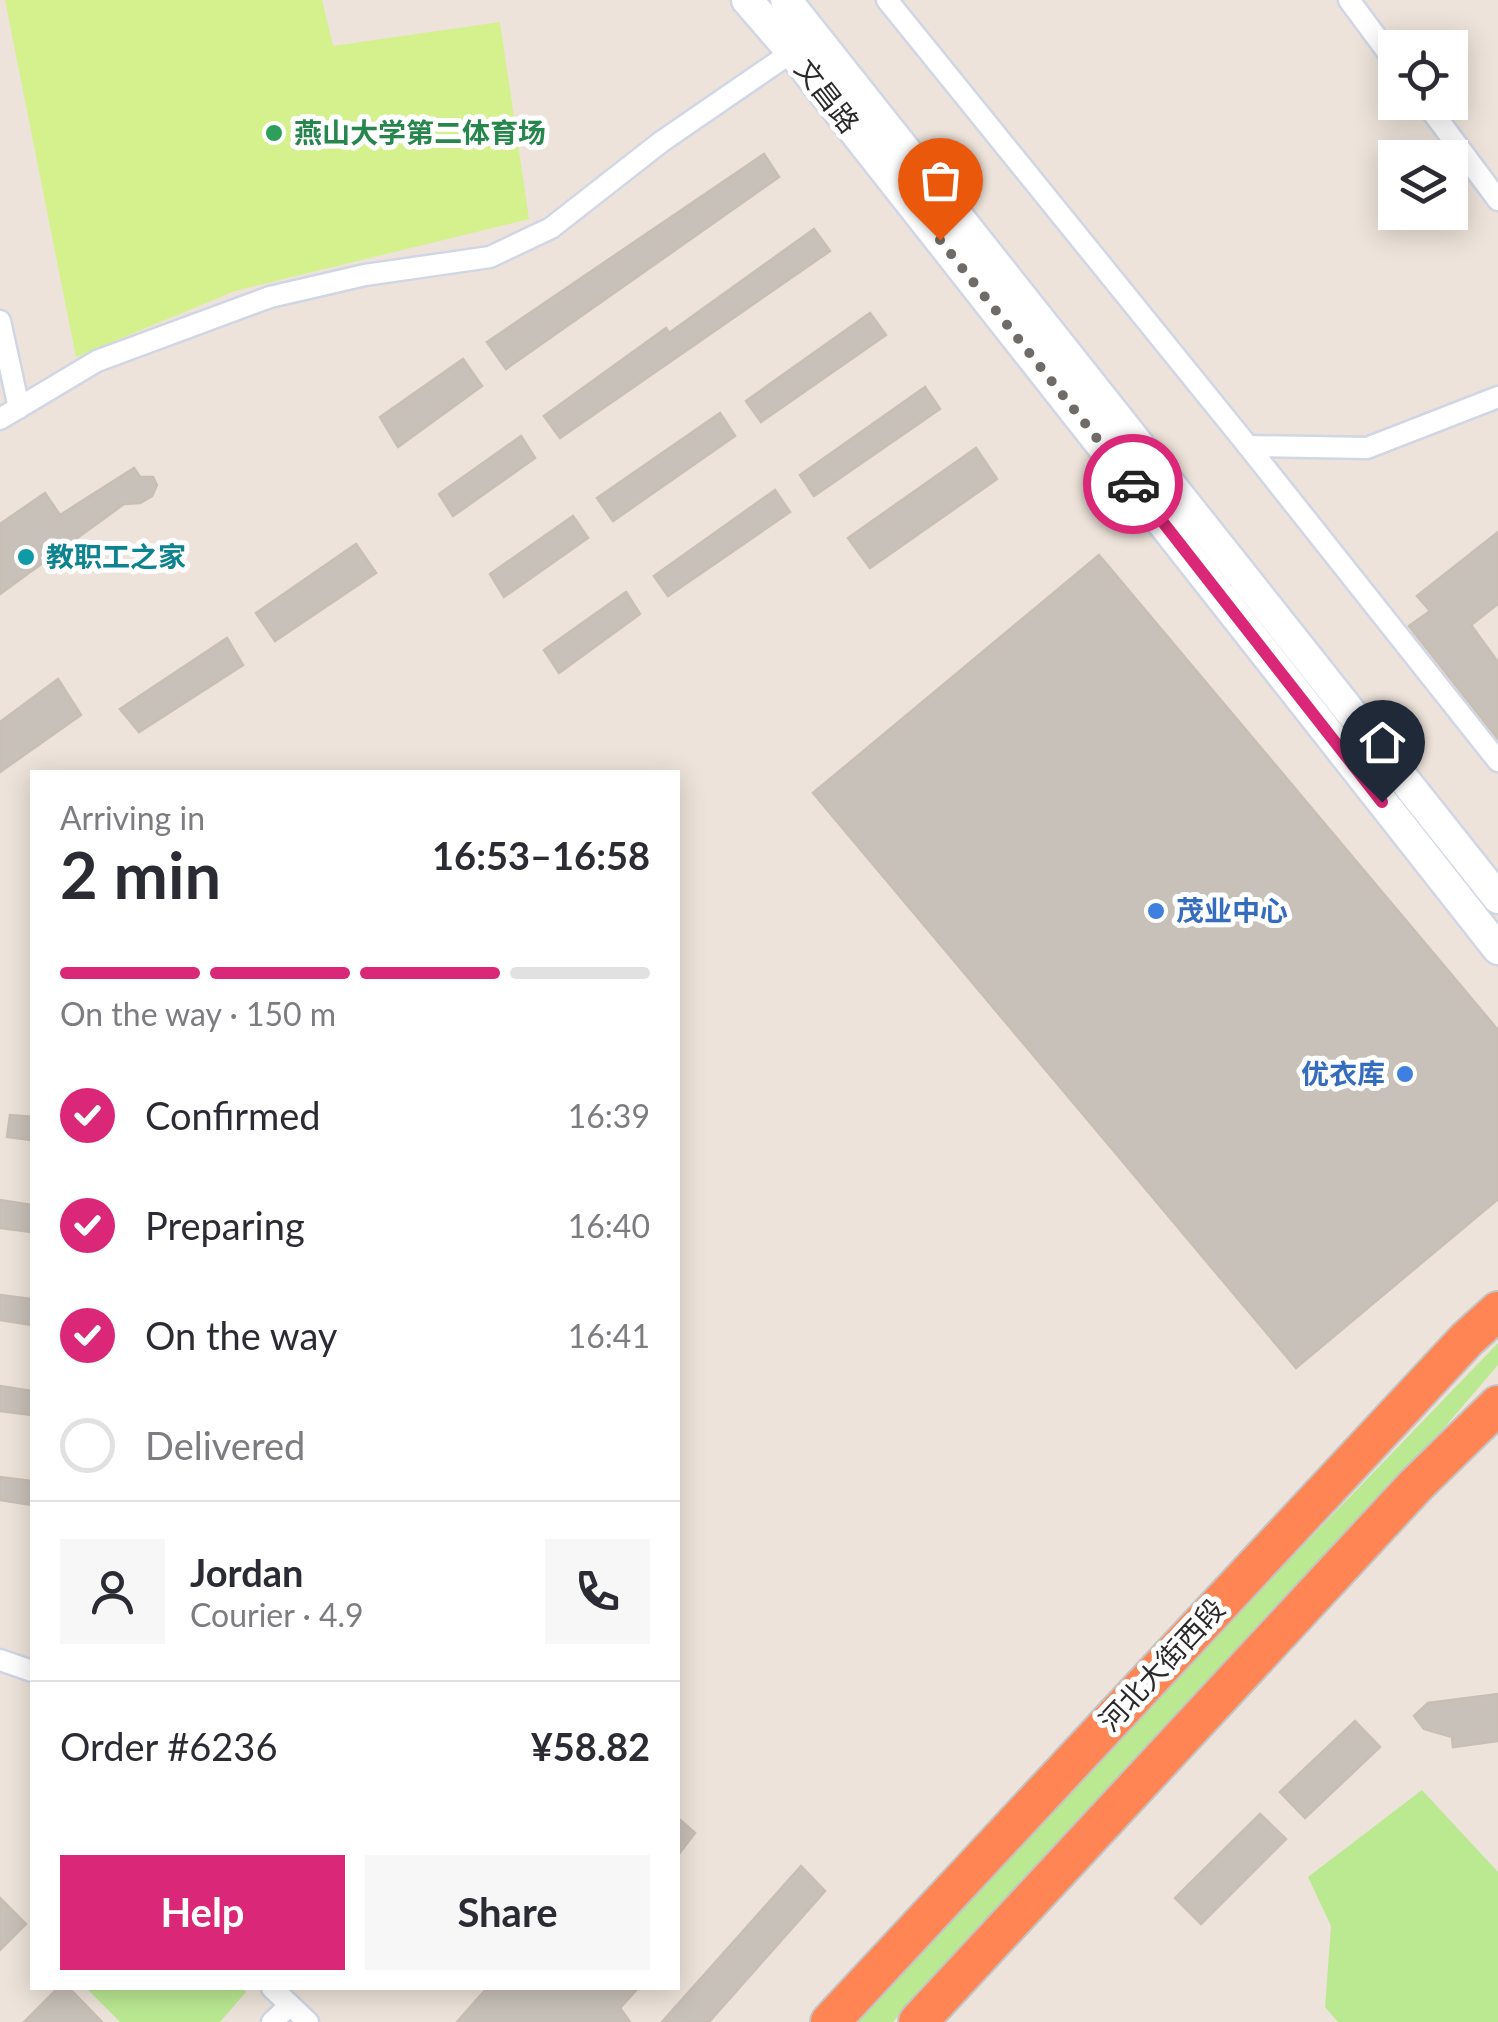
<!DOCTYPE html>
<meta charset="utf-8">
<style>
body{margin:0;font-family:Lato,"Noto Sans SC",sans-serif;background:#f7f7f7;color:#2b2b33;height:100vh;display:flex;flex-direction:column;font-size:38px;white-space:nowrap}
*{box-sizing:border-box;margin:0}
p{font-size:32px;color:#7c7c81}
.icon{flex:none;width:55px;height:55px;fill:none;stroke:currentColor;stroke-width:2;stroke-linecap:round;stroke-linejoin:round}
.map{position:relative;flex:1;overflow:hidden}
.drawer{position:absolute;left:30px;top:770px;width:650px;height:1220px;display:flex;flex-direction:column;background:#fff;border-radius:0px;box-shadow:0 5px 25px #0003}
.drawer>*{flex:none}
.tools{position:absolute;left:1378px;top:30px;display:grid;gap:20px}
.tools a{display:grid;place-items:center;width:90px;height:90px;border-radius:0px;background:#fff;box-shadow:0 5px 25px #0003;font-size:50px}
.pin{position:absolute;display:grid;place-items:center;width:85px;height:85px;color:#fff;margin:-102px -42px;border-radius:50% 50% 50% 0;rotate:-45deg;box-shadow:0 0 10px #0007}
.pin .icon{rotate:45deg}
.courier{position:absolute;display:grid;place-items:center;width:100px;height:100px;margin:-50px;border:8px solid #db2777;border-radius:50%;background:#fff;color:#222;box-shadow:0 2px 12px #0007}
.summary em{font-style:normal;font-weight:700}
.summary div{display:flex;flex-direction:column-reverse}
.summary{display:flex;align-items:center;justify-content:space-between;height:170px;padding:0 30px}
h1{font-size:65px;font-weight:700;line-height:75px}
.bar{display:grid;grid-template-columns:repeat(4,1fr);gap:15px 10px;align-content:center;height:120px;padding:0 30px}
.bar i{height:12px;border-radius:8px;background:#e1e1e2}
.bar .selected{background:#db2777}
.bar p{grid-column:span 4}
.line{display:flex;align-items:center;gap:25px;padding:0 30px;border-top:2px solid #e1e1e2}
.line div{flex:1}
.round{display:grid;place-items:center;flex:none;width:105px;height:105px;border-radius:0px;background:#f7f7f7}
ol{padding:0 30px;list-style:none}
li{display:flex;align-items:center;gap:30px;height:110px}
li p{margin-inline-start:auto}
li .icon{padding:10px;border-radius:50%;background:#db2777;color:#fff;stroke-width:4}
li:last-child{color:#7c7c81}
li i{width:55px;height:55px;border:5px solid #e1e1e2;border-radius:50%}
.button{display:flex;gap:20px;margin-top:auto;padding:20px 30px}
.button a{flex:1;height:115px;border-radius:0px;background:#db2777;color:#fff;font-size:40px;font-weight:700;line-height:115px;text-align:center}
.button a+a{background:#f7f7f7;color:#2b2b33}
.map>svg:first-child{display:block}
.green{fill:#bbe992}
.pitch{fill:#d4f18d}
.building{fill:#c8c1b9;stroke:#c9beb4;stroke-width:2.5}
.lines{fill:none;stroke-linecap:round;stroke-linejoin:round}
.street-casing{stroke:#d0d6e4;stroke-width:25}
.secondary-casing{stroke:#d0d6e4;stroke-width:35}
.highway-casing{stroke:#c3c3c3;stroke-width:42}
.street{stroke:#fff;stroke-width:20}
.secondary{stroke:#fff;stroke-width:30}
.highway{stroke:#ff8654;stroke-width:38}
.done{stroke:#6e6b68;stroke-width:10;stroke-dasharray:0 18}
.route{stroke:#db2777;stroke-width:12}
.leisure-dot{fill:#2e9e5b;stroke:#fff;stroke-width:4}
.culture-dot{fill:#0f9aa8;stroke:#fff;stroke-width:4}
.shop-dot{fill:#3f7fe0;stroke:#fff;stroke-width:4}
.labels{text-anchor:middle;stroke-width:10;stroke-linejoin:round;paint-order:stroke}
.street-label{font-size:28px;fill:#2a2a2a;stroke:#fff}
.leisure-label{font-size:28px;font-weight:bold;fill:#27864d;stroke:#fff;text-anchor:start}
.culture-label{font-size:28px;font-weight:bold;fill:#0d838f;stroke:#fff;text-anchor:start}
.shop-label{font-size:28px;font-weight:bold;fill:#366cbe;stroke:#fff;text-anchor:start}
</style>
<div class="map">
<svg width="1498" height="2022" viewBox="0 0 1498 2022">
<rect width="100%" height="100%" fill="#ede3da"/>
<g class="green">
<path d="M 1498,1343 L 1498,1365 L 1407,1471 L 893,2022 L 856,2022 L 1217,1635 Z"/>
<path d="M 1422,1790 L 1498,1872 L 1498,2022 L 1338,2022 L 1325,2007 L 1331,1926 L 1308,1877 Z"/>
<path d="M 86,1988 L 243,1988 L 246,1992 L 220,2022 L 120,2022 Z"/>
</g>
<path class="pitch" d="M 5,0 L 322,0 L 333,46 L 500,22 L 529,219 L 235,291 L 76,357 Z"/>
<g class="building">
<path d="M 764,154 L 779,177 L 506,369 L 487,342 Z"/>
<path d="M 814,229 L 830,251 L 560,438 L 544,416 L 666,328 L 669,333 Z"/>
<path d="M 870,313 L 886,335 L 761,422 L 746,401 Z"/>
<path d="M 463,359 L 482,386 L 398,447 L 380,417 Z"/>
<path d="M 925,387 L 940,409 L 814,496 L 800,475 Z"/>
<path d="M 720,413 L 735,436 L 613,521 L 597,498 Z"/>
<path d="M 521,436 L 535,458 L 453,516 L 439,494 Z"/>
<path d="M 976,448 L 997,479 L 870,568 L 848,538 Z"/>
<path d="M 134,468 L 140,477 L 153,477 L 157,485 L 152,496 L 140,503 L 124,504 L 0,594 L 0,524 L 45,493 L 60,515 Z"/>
<path d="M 775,490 L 790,512 L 668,596 L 654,576 Z"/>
<path d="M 573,516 L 588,538 L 504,597 L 490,574 Z"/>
<path d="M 1498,532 L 1498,604 L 1471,625 L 1498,662 L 1498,739 L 1409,626 L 1430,611 L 1417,596 Z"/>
<path d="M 356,544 L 376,573 L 275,641 L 256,613 Z"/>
<path d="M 1099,555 L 1498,1030 L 1498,1199 L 1296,1368 L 813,793 Z"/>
<path d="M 626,592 L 640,614 L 559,673 L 544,650 Z"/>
<path d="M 227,638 L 243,665 L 139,732 L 120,709 Z"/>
<path d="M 58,679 L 81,715 L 0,772 L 0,722 Z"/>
<path d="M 10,1115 L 32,1117 L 32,1140 L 7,1137 Z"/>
<path d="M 0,1200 L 32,1205 L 32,1232 L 0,1228 Z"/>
<path d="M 0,1295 L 32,1299 L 32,1325 L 0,1320 Z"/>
<path d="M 0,1386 L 32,1391 L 32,1415 L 0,1411 Z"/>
<path d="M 0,1477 L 32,1481 L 32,1505 L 0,1500 Z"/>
<path d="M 1498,1694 L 1498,1741 L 1453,1747 L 1452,1737 L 1424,1729 L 1414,1716 L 1428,1703 Z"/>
<path d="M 1355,1721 L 1380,1747 L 1305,1818 L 1280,1792 Z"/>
<path d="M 1260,1814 L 1286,1839 L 1201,1924 L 1175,1898 Z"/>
<path d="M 678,1818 L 695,1833 L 678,1855 Z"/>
<path d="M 801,1866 L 825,1891 L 709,2022 L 662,2022 Z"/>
<path d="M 0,1898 L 26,1924 L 0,1950 Z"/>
<path d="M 58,1988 L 69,1988 L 102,2022 L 24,2022 Z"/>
<path d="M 487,1988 L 638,1988 L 620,2008 L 630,2022 L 457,2022 Z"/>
</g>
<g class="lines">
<g class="street-casing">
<g id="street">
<path d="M 887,0 L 1248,446 L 1498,761"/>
<path d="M 1349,0 L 1395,62"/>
<path d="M 1425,102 L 1498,200"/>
<path d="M 0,321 L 19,408"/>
<path d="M 0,419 L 97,361 L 270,297 L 365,275 L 490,257 L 551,228 L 661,142 L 792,52"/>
<path d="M 1248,446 L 1367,448 L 1498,397"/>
<path d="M 0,1660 L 32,1671"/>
<path d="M 272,1988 L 308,2022"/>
<path d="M 272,2022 L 290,2005"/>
</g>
</g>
<g class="secondary-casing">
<g id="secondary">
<path d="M 747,0 L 792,52 L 1498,949"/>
<path d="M 786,0 L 1498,898"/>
</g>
</g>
<g class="highway-casing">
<g id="highway">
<path d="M 830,2022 L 1467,1339 L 1498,1311"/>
<path d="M 918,2022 L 1416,1485 L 1498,1405"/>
</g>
</g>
<use href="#street" class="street"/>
<use href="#secondary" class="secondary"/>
<use href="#highway" class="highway"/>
</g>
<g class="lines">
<path class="done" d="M 940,240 L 1133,484"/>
<path class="route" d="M 1133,484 L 1382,802"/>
</g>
<circle class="leisure-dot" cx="274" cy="133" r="10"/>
<circle class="culture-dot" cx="26" cy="557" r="10"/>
<g class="shop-dot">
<circle cx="1156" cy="911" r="10"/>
<circle cx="1405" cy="1074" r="10"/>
</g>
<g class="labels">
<g class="street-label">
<text transform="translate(827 96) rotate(52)" y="10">文昌路</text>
<text transform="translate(1162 1665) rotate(-47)" y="10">河北大街西段</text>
</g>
<g class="leisure-label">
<text x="294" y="143">燕山大学第二体育场</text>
</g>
<g class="culture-label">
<text x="46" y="567">教职工之家</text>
</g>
<g class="shop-label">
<text x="1176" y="921">茂业中心</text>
<text x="1385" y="1084" text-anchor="end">优衣库</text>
</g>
</g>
</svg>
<div class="tools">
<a><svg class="icon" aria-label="locate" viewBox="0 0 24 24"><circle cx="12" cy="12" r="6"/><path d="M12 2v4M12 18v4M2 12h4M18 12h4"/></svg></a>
<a><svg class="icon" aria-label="layers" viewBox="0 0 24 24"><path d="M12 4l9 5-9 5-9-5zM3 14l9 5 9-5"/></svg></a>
</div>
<div class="pin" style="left:940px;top:240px;background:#ea580c"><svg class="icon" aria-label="bag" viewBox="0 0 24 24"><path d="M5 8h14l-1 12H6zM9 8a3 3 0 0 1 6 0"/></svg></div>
<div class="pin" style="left:1382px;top:802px;background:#1f2937"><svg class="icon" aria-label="home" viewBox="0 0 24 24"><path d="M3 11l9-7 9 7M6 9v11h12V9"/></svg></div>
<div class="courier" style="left:1133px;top:484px"><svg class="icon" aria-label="car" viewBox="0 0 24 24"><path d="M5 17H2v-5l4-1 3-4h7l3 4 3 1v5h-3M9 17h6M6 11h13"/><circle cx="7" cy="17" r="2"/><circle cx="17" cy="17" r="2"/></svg></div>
<section class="drawer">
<div class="summary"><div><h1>2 min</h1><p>Arriving in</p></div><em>16:53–16:58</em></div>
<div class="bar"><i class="selected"></i><i class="selected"></i><i class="selected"></i><i></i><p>On the way · 150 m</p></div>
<ol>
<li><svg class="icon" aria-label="check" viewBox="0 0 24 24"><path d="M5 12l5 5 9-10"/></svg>Confirmed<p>16:39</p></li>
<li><svg class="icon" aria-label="check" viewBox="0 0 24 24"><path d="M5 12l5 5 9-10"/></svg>Preparing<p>16:40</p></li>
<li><svg class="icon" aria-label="check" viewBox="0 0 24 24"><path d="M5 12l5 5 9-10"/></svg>On the way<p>16:41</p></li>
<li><i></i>Delivered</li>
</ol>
<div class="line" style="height:180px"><a class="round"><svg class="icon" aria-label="person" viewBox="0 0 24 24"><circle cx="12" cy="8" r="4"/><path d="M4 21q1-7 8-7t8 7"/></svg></a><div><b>Jordan</b><p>Courier · 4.9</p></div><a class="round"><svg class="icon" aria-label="phone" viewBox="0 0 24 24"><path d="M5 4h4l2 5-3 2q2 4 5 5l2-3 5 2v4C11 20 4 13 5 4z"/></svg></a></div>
<div class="line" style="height:130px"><div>Order #6236</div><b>¥58.82</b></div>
<div class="button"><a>Help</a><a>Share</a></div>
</section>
</div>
